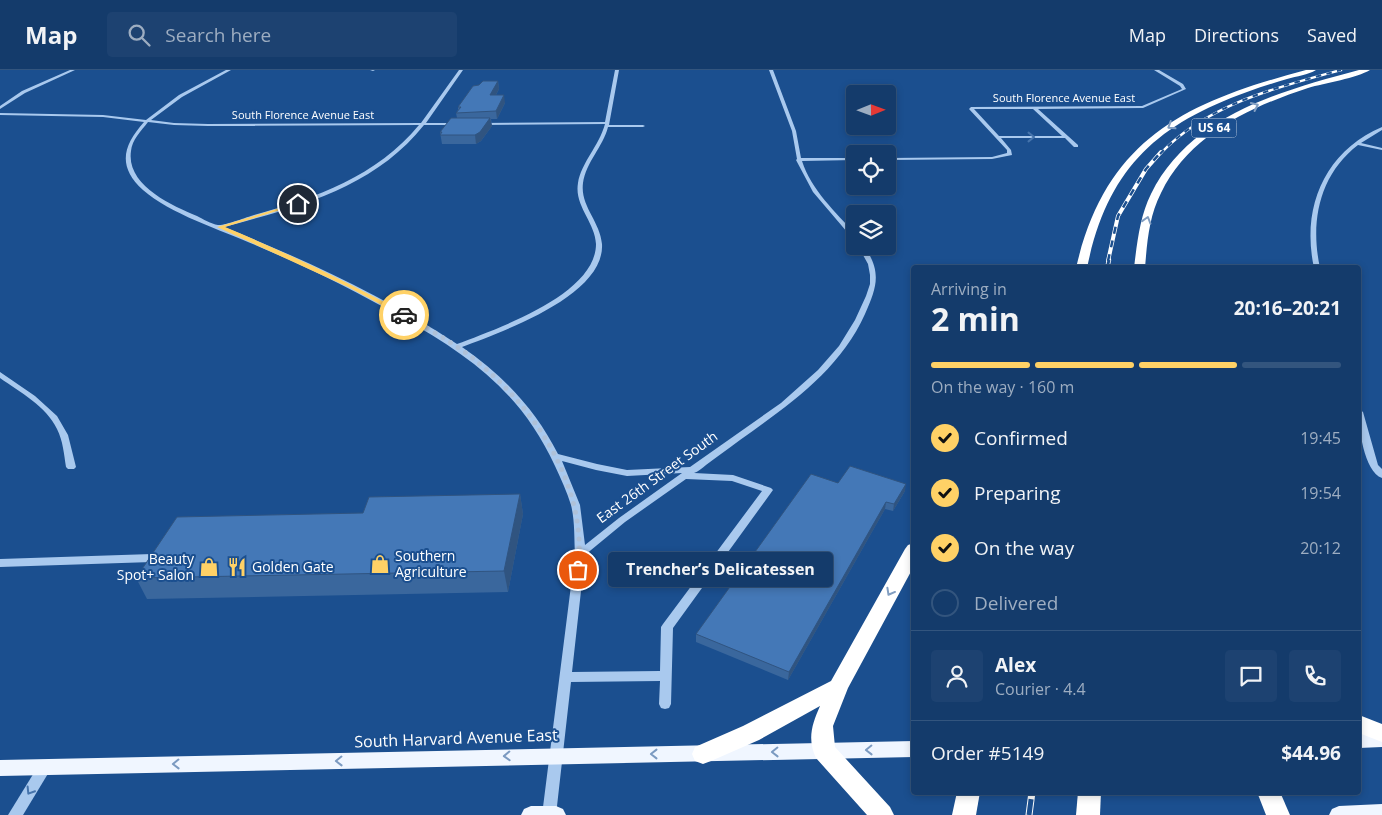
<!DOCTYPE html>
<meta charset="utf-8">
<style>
body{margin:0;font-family:"Open Sans",sans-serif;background:#1d4271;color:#f1f3f6;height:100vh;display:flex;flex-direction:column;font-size:19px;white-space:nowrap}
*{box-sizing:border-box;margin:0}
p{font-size:16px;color:#9dadc1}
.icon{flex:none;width:28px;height:28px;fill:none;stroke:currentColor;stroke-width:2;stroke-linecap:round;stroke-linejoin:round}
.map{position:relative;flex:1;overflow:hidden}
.panel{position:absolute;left:911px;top:195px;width:450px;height:530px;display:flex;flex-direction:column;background:#143b6b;border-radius:5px;box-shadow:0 2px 8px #0003,0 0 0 1px #33557e}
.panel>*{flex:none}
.needle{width:32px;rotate:89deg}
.fabs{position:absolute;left:846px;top:15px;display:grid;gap:10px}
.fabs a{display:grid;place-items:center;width:50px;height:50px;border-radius:5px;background:#143b6b;box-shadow:0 2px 8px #0003,0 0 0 1px #33557e;font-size:25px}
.pin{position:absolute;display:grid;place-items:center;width:42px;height:42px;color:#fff;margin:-21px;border:2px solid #fff;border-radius:50%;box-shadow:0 1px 5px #0007}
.courier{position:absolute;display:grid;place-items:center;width:50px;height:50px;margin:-25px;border:4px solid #ffd166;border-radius:50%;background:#fff;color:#222;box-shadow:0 1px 6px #0007}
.bubble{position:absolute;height:35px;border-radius:5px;background:#143b6b;box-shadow:0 2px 8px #0003,0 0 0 1px #33557e;font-size:16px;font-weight:700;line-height:35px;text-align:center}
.summary em{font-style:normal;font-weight:700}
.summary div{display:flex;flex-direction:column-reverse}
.summary{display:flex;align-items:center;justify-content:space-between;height:85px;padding:0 20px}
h1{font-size:32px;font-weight:700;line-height:38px}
.bar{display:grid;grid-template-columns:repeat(4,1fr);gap:8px 5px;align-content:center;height:60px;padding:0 20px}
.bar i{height:6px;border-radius:4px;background:#33557e}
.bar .active{background:#ffd166}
.bar p{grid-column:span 4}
.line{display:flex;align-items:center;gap:12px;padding:0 20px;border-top:1px solid #33557e}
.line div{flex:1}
.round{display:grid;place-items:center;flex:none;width:52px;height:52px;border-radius:5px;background:#1d4271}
ol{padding:0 20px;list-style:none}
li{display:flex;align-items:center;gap:15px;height:55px}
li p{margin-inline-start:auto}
li .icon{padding:5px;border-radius:50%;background:#ffd166;color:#111;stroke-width:4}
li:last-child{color:#9dadc1}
li i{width:28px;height:28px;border:2px solid #33557e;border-radius:50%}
header{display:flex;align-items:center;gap:30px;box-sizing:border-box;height:70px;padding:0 25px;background:#143b6b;border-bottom:1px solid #33557e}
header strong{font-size:24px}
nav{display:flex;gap:28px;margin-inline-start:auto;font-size:18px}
.search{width:350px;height:45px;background:#1d4271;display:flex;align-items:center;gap:12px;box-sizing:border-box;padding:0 18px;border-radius:5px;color:#9dadc1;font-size:19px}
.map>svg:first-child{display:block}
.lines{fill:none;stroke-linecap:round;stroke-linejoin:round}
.minor{fill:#a9c9ee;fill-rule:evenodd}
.major{fill:#f0f6ff;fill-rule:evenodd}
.highway{fill:#fff;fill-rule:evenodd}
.rail-far3-casing{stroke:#fff;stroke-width:2.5}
.rail-far2-casing{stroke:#fff;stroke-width:4}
.rail-far1-casing{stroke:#fff;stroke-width:4.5}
.rail-casing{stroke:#fff;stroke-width:7}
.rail-far3{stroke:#1b4f8f;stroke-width:2;stroke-dasharray:5.5;stroke-linecap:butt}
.rail-far2{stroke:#1b4f8f;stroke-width:2.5;stroke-dasharray:7;stroke-linecap:butt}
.rail-far1{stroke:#1b4f8f;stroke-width:3;stroke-dasharray:9;stroke-linecap:butt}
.rail{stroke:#1b4f8f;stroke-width:5;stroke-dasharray:16;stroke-linecap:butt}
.wall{fill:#3a679d}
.shaded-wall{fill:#305480}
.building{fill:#4478b7;stroke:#305480}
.oneway{stroke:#829ec1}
.oneway2{stroke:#4674ac}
.oneway3{stroke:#7b9ac1}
.route{fill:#ffd166}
.done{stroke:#afc1d8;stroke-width:5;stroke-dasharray:0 9}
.labels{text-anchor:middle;stroke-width:4;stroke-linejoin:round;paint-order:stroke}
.far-street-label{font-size:11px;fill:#fff;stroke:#1b4f8f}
.shield{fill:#1b4f8f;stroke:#bbcadd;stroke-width:1}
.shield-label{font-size:12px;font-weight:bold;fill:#fff}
.street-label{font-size:14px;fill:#fff;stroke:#1b4f8f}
.poi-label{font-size:14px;fill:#fff;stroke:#1b4f8f;text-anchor:start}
.near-street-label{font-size:16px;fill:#fff;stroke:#1b4f8f}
</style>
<header>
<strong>Map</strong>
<div class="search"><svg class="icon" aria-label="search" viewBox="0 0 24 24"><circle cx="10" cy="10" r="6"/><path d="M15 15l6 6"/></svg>Search here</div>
<nav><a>Map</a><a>Directions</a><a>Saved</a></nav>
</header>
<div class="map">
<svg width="1382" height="745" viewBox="0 0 1382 745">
<rect width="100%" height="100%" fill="#1b4f8f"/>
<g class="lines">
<g class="minor">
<path d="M 70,0 L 75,0 L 25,23 L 0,39 L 0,36 L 22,21 Z"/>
<path d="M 226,0 L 231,0 L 182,27 L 151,50 L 174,53 L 208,54 L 421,53 L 459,0 L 463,0 L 426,53 L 457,53 L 459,55 L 424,55 C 374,118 298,137 224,157 C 305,190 384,226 457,274 C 496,259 596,225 596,174 C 595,152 574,136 578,113 C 581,93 599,76 605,54 L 480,55 L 478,54 L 480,53 L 605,52 L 615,0 L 619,0 L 609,55 L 643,55 L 645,56 L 643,57 L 608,57 C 603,77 586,92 583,113 C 580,136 600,151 602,174 C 605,226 501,262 462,277 C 503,305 536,340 558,384 L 597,394 L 627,400 L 690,397 L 781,333 L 818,300 L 839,276 L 855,250 L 866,226 L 870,214 L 870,205 L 868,194 L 858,176 L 864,176 C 882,202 877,217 865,244 C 840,300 789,335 740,370 C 729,378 717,387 706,395 C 702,398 698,402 694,403 L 733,405 L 771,418 L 773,420 L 673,558 L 671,634 L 669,638 L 665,639 L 661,638 L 659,634 L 660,611 L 571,612 L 556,745 L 542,745 L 575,484 C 574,468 575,451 571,435 C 567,422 561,409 555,396 C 521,322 470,286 401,247 C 356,221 310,198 262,178 C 227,162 171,145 143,120 C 117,96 123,76 144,52 L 103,47 L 0,45 L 0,43 L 103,45 L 146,50 L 179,25 ZM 148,52 L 174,55 L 208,56 L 419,55 C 377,106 316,128 254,145 C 247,147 224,156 218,155 C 211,154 203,149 197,146 C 171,135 126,115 131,81 C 132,70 141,61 148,52 ZM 562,391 L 596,400 L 627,406 L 682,403 L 619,448 L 585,475 L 580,435 ZM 686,409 L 732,411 L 762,421 L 663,554 L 661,557 L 660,601 L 572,602 L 585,485 L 625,452 Z"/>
<path d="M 370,0 L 375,0 L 373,1 Z"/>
<path d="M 769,0 L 773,0 L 796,61 L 801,88 L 855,88 L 855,90 L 802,91 C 811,120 836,142 855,164 L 855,170 L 853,169 L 813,122 L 796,90 L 797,89 L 792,61 Z"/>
<path d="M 1154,0 L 1159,0 L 1183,14 L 1186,19 L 1143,38 L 1038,39 L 1078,75 L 1078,77 L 1074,77 L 1065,68 L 1001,68 L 1011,80 L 1012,85 L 992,89 L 888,90 L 888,88 L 992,87 L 1007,83 L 1007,80 L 969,39 L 971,37 L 1142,36 L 1182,19 L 1180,16 ZM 974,39 L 1033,39 L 1062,66 L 999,66 Z"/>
<path d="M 1382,57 L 1382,60 L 1361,73 L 1382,78 L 1382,80 L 1358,75 C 1319,105 1310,152 1320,198 L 1314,198 C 1301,138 1324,82 1382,57 Z"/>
<path d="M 0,302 L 35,326 L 57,346 L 68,365 L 76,397 L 74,399 L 68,399 L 66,397 C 64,384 63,371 57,359 C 46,336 20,322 0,308 Z"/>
<path d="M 1359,339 L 1363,342 L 1378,395 L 1382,399 L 1382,408 C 1364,402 1358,356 1359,339 Z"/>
<path d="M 152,484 L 156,485 L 157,488 L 156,491 L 152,492 L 0,497 L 0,489 Z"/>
<path d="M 45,691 L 50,693 L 52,697 L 23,745 L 8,745 L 40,693 Z"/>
</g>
<g class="major">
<path d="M 1382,661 L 1382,677 L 1359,678 L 1359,662 Z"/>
<path d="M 914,671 L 914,687 L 0,706 L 0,690 Z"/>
<path d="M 1382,734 L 1382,745 L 1329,745 L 1332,739 L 1339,736 Z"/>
<path d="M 531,736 L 556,736 L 563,739 L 566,745 L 521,745 L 524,739 Z"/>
</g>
<g class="highway">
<path d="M 1306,0 L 1316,0 C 1308,5 1297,6 1287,9 C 1274,13 1260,17 1247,22 C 1155,55 1107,100 1087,198 L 1076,198 C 1106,68 1186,32 1306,0 Z"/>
<path d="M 1359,0 L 1370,0 C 1357,8 1325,13 1308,18 C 1250,37 1189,65 1161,123 C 1149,146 1147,173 1145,198 L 1134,198 C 1137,173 1140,146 1151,124 C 1190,45 1281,21 1359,0 Z"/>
<path d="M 914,473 L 914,496 L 848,618 L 833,656 L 835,677 L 890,737 L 894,745 L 867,745 L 816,688 C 807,669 812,654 820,636 L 759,670 L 711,691 L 703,694 L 695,691 L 692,684 L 695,677 L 743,656 L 831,611 L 905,479 L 908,475 Z"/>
<path d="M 1359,645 L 1382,654 L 1382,672 L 1359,663 Z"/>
<path d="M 957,722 L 980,722 L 976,745 L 952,745 Z"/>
<path d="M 1078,722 L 1101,722 L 1100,745 L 1076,745 Z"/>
<path d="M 1257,722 L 1280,722 L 1290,745 L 1266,745 Z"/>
</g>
<g class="rail-far3-casing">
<path id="rail-far3" d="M 1160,84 C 1207,34 1278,17 1341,0"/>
</g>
<g class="rail-far2-casing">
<path id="rail-far2" d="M 1108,191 L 1118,146 L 1146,99 L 1161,82"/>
</g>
<g class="rail-far1-casing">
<path id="rail-far1" d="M 1107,198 L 1109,190"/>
</g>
<g class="rail-casing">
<path id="rail" d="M 1029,745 L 1032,722"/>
</g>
<use href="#rail-far3" class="rail-far3"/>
<use href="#rail-far2" class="rail-far2"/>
<use href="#rail-far1" class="rail-far1"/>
<use href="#rail" class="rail"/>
</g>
<g class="wall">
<path d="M 498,11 L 499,19 L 496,25 L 505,33 L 497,49 L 491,49 L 492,56 L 481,71 L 476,74 L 442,74 L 440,62 L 457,48 L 456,43 L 458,40 L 458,37 L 479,15 Z"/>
<path d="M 838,413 L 905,421 L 893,441 L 885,439 L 788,610 L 696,572 L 696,564 Z"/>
<path d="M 520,424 L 523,444 L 508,522 L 147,529 L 136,508 L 363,443 Z"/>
</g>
<g class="shaded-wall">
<path d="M 498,11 L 499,19 L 491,34 L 490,25 Z"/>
<path d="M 504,25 L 505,33 L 497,49 L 496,41 Z"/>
<path d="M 490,48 L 492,56 L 481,71 L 476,74 L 475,65 Z"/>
<path d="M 906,414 L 905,421 L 893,441 L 894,434 Z"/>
<path d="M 520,424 L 523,444 L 508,522 L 504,501 Z"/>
<path d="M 886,432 L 885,439 L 788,610 L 789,602 Z"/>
</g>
<g class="building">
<path d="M 483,11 L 498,11 L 490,25 L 504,25 L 496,41 L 456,43 L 461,37 L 458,37 L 473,16 L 479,15 Z"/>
<path d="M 451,48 L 490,48 L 480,62 L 475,65 L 440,65 L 442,62 L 440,62 Z"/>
<path d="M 850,396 L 906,414 L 894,434 L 886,432 L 789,602 L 696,564 L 811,404 L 838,413 Z"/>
<path d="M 520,424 L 504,501 L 136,508 L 177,447 L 363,443 L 369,427 Z"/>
</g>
<defs><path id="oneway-chevron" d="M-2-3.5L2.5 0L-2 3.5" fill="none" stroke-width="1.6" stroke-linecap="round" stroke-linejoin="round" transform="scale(1.25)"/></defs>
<g class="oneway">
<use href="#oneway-chevron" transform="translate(1255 36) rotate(-25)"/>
<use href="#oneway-chevron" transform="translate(1171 56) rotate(147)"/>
<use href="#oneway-chevron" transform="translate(1147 150) rotate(-73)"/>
<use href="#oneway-chevron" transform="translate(890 522) rotate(119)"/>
</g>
<g class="oneway2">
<use href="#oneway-chevron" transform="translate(1031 67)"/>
<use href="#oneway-chevron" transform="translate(30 721) rotate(122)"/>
</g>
<g class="oneway3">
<use href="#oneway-chevron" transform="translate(869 680) rotate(179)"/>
<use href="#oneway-chevron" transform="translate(775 682) rotate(179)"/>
<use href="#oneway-chevron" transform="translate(654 684) rotate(180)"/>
<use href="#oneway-chevron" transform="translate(507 686) rotate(178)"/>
<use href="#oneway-chevron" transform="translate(339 691) rotate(179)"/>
<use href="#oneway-chevron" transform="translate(176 694) rotate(179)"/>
</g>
<path class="route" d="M 296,133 L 300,134 L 225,157 C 287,183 347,211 406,244 L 406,246 L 402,246 L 348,217 L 217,157 Z"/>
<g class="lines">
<path class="done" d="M 404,245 C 430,260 458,275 481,295 C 540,344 588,421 578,500"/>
</g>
<defs>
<g id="shop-bare" transform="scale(1.5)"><path d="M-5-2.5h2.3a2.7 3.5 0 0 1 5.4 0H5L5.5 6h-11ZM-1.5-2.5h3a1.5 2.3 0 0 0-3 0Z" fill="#ffd166" stroke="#1b4f8f" stroke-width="2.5" paint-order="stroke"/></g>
<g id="restaurant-bare" transform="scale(1.5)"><path d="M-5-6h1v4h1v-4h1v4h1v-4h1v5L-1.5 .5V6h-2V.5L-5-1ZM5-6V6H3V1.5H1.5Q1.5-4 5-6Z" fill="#ffd166" stroke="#1b4f8f" stroke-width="2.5" paint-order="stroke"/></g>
</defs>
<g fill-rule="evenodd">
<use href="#shop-bare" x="380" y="494"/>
<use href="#shop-bare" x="209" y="497"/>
<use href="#restaurant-bare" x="237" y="497"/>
</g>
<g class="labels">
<g class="far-street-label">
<text x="1064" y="32">South Florence Avenue East</text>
<text x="303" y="49">South Florence Avenue East</text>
</g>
<rect class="shield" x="1191.5" y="48.5" width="45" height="19" rx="4"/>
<g class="shield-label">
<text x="1214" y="62">US 64</text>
</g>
<g class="street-label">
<text transform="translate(657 407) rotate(-36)" y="5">East 26th Street South</text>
</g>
<g class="poi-label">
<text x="395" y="491">Southern<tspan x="395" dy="16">Agriculture</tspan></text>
<text x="194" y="494" text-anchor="end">Beauty<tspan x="194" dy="16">Spot+ Salon</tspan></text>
<text x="252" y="502">Golden Gate</text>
</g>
<g class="near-street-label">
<text transform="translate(456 668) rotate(-2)" y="6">South Harvard Avenue East</text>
</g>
</g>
</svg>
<div class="fabs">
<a><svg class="needle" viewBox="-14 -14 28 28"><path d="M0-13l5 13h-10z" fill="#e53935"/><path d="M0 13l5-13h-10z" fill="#9dadc1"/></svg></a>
<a><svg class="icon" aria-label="locate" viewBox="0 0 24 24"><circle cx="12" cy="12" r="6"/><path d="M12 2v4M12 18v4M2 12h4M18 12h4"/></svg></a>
<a><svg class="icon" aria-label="layers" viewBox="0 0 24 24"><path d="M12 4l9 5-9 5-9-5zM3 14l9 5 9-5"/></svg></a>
</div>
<div class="pin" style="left:578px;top:500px;background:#ea580c"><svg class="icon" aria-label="bag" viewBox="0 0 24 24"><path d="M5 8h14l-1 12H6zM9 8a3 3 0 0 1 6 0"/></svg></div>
<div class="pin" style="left:298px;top:134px;background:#1f2937"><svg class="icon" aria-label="home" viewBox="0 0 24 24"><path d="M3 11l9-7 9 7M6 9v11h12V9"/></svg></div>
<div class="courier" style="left:404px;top:245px"><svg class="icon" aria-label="car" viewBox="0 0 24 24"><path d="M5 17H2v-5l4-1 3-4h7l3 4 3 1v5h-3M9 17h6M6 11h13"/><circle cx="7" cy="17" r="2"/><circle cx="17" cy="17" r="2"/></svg></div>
<div class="bubble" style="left:608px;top:482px;width:225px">Trencher’s Delicatessen</div>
<section class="panel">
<div class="summary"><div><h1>2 min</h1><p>Arriving in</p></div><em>20:16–20:21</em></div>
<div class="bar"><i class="active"></i><i class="active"></i><i class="active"></i><i></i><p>On the way · 160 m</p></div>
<ol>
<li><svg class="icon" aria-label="check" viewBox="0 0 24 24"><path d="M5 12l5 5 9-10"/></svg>Confirmed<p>19:45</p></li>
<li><svg class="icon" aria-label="check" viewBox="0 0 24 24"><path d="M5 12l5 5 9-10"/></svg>Preparing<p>19:54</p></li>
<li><svg class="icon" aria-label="check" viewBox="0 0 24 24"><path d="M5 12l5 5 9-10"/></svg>On the way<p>20:12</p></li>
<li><i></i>Delivered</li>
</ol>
<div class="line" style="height:90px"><a class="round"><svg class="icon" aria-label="person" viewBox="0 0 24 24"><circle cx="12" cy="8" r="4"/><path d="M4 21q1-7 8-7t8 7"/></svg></a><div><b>Alex</b><p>Courier · 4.4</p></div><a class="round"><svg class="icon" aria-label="chat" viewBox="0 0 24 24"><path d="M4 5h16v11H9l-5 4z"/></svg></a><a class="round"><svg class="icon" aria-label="phone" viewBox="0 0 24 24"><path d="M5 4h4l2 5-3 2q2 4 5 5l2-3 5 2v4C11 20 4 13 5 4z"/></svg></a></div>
<div class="line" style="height:65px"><div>Order #5149</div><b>$44.96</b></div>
</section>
</div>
